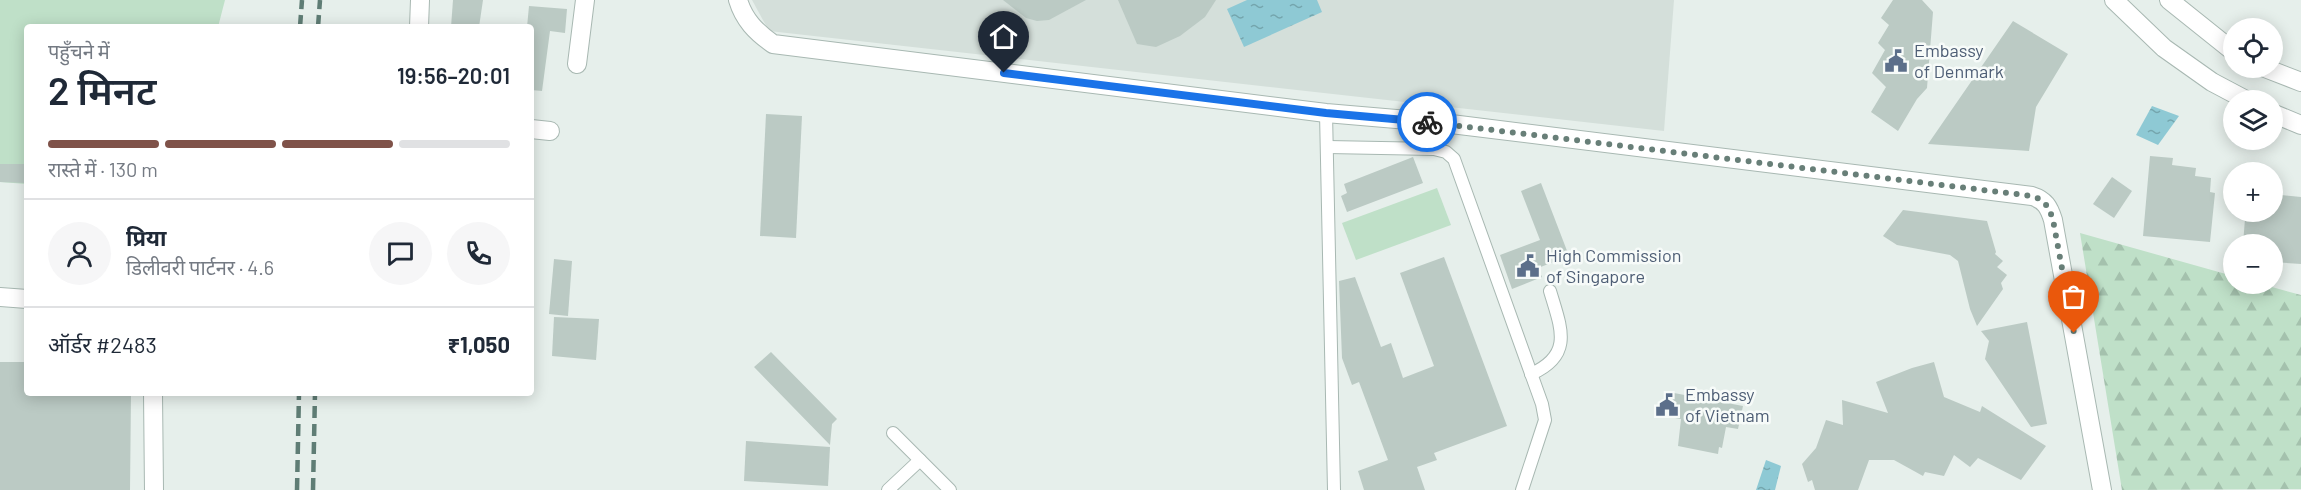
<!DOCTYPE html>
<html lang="hi">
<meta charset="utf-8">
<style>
body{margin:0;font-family:Barlow,"Noto Sans Devanagari",sans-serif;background:#f6f6f7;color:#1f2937;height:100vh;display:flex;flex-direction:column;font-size:22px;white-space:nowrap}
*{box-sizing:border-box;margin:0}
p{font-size:20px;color:#747a83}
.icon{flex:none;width:33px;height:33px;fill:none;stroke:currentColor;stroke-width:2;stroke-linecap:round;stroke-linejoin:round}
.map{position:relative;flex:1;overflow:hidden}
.details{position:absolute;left:24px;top:24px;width:510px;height:372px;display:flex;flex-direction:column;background:#fff;border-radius:6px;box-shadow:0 3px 15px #0003}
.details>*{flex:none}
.controls{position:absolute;left:2223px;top:18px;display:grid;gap:12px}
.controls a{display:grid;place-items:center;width:60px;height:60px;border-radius:50%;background:#fff;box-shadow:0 3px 15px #0003;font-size:30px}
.pin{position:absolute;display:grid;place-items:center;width:51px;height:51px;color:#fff;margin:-62px -26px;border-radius:50% 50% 50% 0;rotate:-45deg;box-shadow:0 0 6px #0007}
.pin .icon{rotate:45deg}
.courier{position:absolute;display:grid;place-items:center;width:60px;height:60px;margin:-30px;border:4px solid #1a73e8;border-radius:50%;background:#fff;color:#222;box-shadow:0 2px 8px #0007}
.headline em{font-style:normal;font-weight:600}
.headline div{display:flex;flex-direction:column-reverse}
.headline{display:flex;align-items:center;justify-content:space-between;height:102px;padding:0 24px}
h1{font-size:39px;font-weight:600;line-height:45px}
.bar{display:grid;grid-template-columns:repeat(4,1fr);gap:9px 6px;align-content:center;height:72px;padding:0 24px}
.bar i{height:8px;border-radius:4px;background:#e0e1e3}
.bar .selected{background:#7f5249}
.bar p{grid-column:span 4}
.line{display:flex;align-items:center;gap:15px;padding:0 24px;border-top:2px solid #e0e1e3}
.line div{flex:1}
.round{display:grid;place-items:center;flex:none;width:63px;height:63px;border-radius:32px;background:#f6f6f7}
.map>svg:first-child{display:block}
.built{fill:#d4dfda}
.forest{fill:url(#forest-firs)}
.park{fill:#bfe0c8}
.water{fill:url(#water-ripples)}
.building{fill:#bbcac4}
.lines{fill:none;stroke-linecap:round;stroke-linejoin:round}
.lane-casing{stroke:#a8b8b2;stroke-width:14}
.street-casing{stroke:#a8b8b2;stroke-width:20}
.lane{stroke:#fff;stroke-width:12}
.street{stroke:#fff;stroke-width:18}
.rail{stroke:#5f7d75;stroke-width:4.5;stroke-dasharray:12 6;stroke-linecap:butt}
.done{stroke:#687f78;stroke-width:6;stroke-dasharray:0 10.8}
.route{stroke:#1a73e8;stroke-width:8}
.labels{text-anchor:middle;stroke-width:5;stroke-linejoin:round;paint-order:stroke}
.service-label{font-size:18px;fill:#4e5e75;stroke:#f7fbf9;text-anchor:start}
</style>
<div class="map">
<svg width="2301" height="490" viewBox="0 0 2301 490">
<defs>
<pattern id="forest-firs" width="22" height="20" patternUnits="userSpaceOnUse" patternTransform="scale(1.5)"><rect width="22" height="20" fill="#bfe0c8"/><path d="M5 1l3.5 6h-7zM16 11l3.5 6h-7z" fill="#a4c1ad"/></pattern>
<pattern id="water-ripples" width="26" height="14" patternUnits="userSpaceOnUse" patternTransform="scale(1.5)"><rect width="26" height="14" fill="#8ec9d4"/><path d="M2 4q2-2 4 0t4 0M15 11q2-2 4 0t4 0" fill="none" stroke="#74a5ad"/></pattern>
</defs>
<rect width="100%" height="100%" fill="#e6efeb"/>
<path class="built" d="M 752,0 L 1674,0 L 1664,131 L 769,31 Z"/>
<path class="forest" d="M 2080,233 L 2233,276 L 2234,284 L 2261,284 L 2301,295 L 2301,489 L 2122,490 Z"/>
<g class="park">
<path d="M 0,0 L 225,0 L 218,27 L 27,27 L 27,184 L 0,182 Z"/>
<path d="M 1437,188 L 1451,225 L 1356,260 L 1342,223 Z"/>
</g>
<g class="water">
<path d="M 1247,0 L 1317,0 L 1322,12 L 1244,47 L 1227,9 Z"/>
<path d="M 2152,106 L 2179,116 L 2158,145 L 2136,135 Z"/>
<path d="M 1766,460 L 1781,466 L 1775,490 L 1756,490 Z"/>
</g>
<g class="building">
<path d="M 453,0 L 483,0 L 479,27 L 451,27 Z"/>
<path d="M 1003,0 L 1086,0 L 1049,20 L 1037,21 L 1026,18 Z"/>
<path d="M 1118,0 L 1216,0 L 1205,17 L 1180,36 L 1156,47 L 1137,44 Z"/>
<path d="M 1893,0 L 1922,0 L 1933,12 L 1927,88 L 1917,99 L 1898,131 L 1871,112 L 1886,87 L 1872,73 L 1885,50 L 1878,43 L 1889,25 L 1881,18 Z"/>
<path d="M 529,6 L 567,9 L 565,33 L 550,31 L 542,91 L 531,90 L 531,27 L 527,27 Z"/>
<path d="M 2013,21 L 2068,54 L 2036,107 L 2029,151 L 1928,144 Z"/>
<path d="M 766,114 L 802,116 L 796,238 L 760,236 Z"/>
<path d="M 2150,156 L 2173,158 L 2172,165 L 2196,168 L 2195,176 L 2211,178 L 2210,192 L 2215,193 L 2210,242 L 2143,236 Z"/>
<path d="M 1413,157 L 1423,183 L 1347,212 L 1341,196 L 1347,193 L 1344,184 Z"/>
<path d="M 0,164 L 27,164 L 27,183 L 0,182 Z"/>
<path d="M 2112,177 L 2132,191 L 2114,218 L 2093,204 Z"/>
<path d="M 1541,183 L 1569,256 L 1538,268 L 1542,277 L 1512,289 L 1500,255 L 1540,240 L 1521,191 Z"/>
<path d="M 2272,194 L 2301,197 L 2301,264 L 2272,262 L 2272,244 L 2243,244 L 2245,219 L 2259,220 L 2259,212 L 2272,212 Z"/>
<path d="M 1903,210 L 1987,221 L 1996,252 L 1995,254 L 2003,261 L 1997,267 L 2007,275 L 2001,283 L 2003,289 L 1977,326 L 1970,309 L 1958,261 L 1950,255 L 1897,245 L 1883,236 Z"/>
<path d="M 1444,257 L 1507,426 L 1434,453 L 1437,460 L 1417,467 L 1425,490 L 1364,490 L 1358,471 L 1388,460 L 1359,382 L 1352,385 L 1342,358 L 1339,281 L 1355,277 L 1381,347 L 1391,343 L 1403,378 L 1434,366 L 1400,273 Z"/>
<path d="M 554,259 L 572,261 L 568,316 L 549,314 Z"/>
<path d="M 554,317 L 599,319 L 596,360 L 552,356 Z"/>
<path d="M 2027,322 L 2047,424 L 2031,427 L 1985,359 L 1989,341 L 1981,331 Z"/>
<path d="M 771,352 L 837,419 L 832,424 L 830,445 L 754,367 Z"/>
<path d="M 0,362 L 27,362 L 27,393 L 131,393 L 130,490 L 0,490 Z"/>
<path d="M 1934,362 L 1944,397 L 1980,412 L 1982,406 L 2046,446 L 2021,480 L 1978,458 L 1970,467 L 1954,455 L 1944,476 L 1925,472 L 1923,476 L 1894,460 L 1869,460 L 1858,490 L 1815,490 L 1812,480 L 1808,482 L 1802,464 L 1816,448 L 1826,420 L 1843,425 L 1842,400 L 1888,413 L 1876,382 L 1912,368 Z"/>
<path d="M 1674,393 L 1743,406 L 1738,429 L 1726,427 L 1722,448 L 1719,447 L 1718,454 L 1678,446 L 1681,419 L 1669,417 Z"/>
<path d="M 746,441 L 830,447 L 828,486 L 744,481 Z"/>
</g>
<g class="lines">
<g class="lane-casing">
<g id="lane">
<path d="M 1326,113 L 1334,490"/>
<path d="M 1328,147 L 1434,149 L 1446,152 L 1454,159 L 1542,404 L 1545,420 L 1522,490"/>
<path d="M 1531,374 C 1574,355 1561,328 1550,291"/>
<path d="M 893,433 L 950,490"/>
<path d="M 888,490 L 920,460"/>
</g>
</g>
<g class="street-casing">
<g id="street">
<path d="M 738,0 C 744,20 756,32 773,44 L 1326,113 L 1443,123 L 2032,196 C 2045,200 2049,207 2053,220 L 2102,490"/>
<path d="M 2114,0 L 2164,48 L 2212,82 L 2246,100"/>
<path d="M 2169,0 L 2234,52"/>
<path d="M 419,27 L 420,0"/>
<path d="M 577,64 L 585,0"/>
<path d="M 2265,68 L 2301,82"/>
<path d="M 2272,113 L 2301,125"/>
<path d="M 531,129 L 550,131"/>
<path d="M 0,297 L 27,299"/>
<path d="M 153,393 L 154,490"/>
</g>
</g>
<use href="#lane" class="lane"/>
<use href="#street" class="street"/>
<g class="rail">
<path d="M 300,27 L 302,0"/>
<path d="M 318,27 L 320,0"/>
<path d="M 297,490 L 299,393"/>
<path d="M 313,490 L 315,393"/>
</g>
</g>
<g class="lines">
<path class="done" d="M 1427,122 L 2032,196 C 2045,200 2049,207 2053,220 L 2074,333"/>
<path class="route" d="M 1004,73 L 1326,113 L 1427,122"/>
</g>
<defs>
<g id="civic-bare" transform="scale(1.8)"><path d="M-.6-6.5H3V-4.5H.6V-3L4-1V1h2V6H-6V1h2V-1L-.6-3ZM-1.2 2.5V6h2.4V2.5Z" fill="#5c6f8a" stroke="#f7fbf9" stroke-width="2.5" paint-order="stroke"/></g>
</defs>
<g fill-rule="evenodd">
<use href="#civic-bare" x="1896" y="61"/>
<use href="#civic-bare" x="1528" y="266"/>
<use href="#civic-bare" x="1667" y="405"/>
</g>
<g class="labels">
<g class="service-label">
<text x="1914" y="57">Embassy<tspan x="1914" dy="21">of Denmark</tspan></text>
<text x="1546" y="262">High Commission<tspan x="1546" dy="21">of Singapore</tspan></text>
<text x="1685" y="401">Embassy<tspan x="1685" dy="21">of Vietnam</tspan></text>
</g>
</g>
</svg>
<div class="controls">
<a><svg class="icon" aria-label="locate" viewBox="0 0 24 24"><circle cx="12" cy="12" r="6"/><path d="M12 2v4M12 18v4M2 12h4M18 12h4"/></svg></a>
<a><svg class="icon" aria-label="layers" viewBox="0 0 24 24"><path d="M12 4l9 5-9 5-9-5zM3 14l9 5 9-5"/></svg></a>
<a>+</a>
<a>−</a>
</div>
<div class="pin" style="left:2074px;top:333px;background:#ea580c"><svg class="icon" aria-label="bag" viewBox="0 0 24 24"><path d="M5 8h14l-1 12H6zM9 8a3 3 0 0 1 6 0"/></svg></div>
<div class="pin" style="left:1004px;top:73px;background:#1f2937"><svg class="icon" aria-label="home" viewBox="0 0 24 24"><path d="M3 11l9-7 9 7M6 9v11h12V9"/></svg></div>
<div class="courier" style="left:1427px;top:122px"><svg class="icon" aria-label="bike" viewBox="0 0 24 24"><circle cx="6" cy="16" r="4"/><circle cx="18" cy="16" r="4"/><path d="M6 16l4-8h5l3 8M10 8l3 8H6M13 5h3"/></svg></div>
<section class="details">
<div class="headline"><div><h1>2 मिनट</h1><p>पहुँचने में</p></div><em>19:56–20:01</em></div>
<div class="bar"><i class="selected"></i><i class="selected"></i><i class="selected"></i><i></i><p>रास्ते में · 130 m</p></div>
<div class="line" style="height:108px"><a class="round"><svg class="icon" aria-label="person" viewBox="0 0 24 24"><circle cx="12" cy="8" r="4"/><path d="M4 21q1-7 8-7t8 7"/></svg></a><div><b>प्रिया</b><p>डिलीवरी पार्टनर · 4.6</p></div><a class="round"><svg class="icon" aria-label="chat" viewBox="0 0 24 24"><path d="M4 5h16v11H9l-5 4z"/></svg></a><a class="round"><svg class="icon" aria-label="phone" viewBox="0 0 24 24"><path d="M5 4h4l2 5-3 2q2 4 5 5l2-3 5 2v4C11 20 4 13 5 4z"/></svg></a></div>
<div class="line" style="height:78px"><div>ऑर्डर #2483</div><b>₹1,050</b></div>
</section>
</div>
